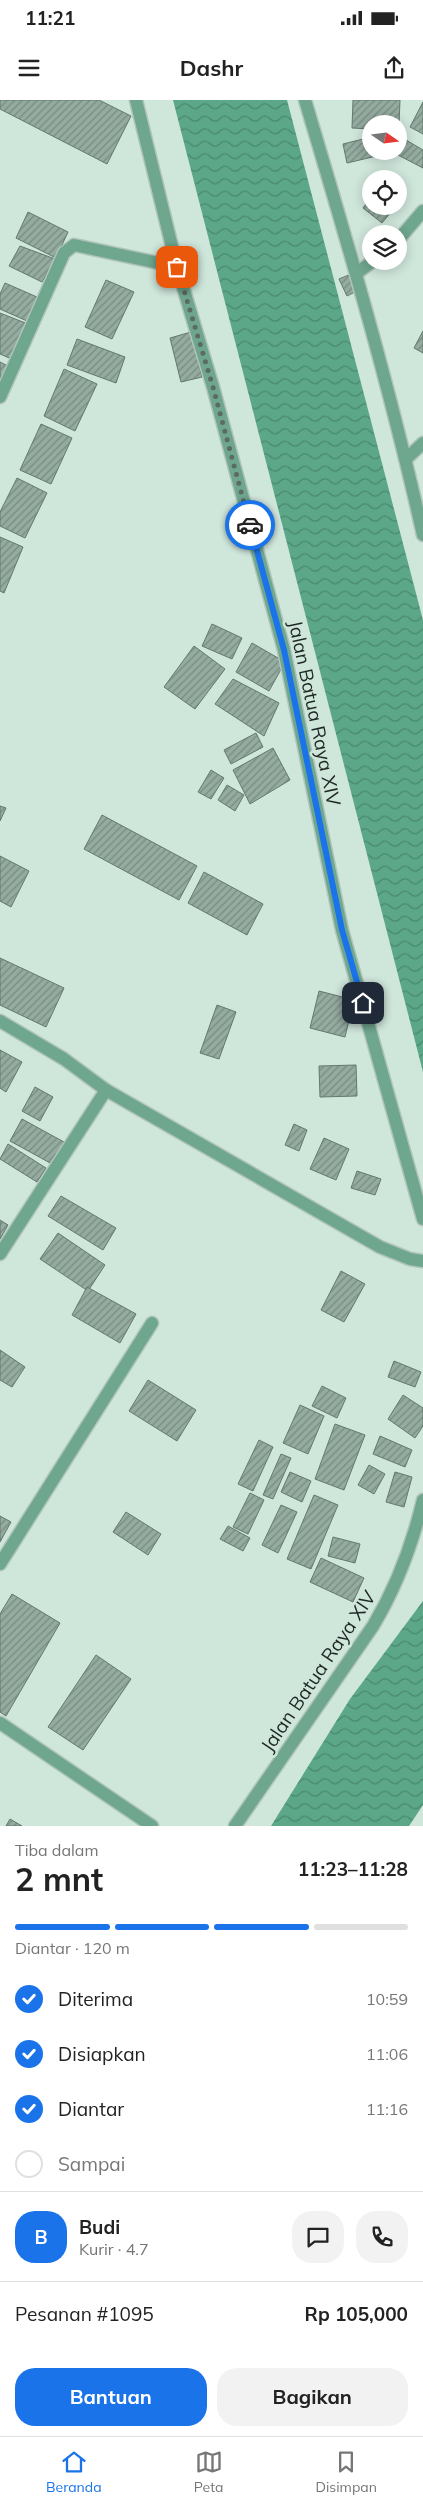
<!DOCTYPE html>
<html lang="id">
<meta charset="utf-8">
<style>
body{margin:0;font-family:Mulish,sans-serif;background:#f2f2f2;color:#222;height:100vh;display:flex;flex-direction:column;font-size:19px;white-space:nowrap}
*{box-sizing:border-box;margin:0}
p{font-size:16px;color:#767676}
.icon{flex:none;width:28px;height:28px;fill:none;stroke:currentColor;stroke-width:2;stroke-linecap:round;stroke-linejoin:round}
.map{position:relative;height:1726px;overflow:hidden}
.details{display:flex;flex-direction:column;background:#fff;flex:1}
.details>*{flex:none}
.needle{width:32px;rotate:104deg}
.controls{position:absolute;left:362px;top:15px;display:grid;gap:10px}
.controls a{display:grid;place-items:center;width:45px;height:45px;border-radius:50%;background:#fff;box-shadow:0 2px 12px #0003;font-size:25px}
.pin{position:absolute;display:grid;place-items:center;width:42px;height:42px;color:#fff;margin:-21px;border-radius:10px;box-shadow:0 2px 8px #0006}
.courier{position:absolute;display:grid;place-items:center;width:50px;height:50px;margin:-25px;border:4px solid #1a73e8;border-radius:50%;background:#fff;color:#222;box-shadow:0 1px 6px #0007}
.head em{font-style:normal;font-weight:700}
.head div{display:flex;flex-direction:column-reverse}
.head{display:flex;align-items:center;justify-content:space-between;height:85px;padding:0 15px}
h1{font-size:32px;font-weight:700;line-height:38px}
.bar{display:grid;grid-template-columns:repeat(4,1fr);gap:8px 5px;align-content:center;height:60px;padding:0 15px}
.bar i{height:6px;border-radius:4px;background:#e0e0e0}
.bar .active{background:#1a73e8}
.bar p{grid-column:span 4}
.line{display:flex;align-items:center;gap:12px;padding:0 15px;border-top:1px solid #e0e0e0}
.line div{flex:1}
.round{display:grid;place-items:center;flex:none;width:52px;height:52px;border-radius:20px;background:#f2f2f2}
ol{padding:0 15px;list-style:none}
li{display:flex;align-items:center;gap:15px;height:55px}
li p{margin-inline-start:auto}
li .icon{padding:5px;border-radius:50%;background:#1a73e8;color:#fff;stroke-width:4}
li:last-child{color:#767676}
li i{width:28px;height:28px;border:2px solid #e0e0e0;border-radius:50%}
.action{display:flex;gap:10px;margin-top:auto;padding:10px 15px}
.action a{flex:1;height:58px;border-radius:20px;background:#1a73e8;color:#fff;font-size:20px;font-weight:700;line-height:58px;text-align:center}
.action a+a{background:#f2f2f2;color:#222}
.status{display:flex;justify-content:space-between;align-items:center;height:35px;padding:0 25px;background:#fff;direction:ltr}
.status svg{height:14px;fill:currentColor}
header{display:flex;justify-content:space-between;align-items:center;height:65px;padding:0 15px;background:#fff;font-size:22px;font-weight:700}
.menu{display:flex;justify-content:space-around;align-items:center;height:70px;border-top:1px solid #e0e0e0;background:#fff;font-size:14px;color:#767676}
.menu a{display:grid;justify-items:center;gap:2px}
.menu .active{color:#1a73e8}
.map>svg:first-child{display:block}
.water{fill:url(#water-waves)}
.building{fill:url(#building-hatch);stroke:#63786e}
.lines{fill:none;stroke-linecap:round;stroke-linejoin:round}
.minor-casing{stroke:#afc4ba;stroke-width:15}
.minor{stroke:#6fa68e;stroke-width:12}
.done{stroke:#5c6a63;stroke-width:5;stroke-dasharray:0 9}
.route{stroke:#1a73e8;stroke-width:6}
.labels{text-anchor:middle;stroke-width:5;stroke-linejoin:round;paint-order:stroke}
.street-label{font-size:19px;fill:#1e2723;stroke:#cfe6db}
</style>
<div class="status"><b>11:21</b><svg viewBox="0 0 49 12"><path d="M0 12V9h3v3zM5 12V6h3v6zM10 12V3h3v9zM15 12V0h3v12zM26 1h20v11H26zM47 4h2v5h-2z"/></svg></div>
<header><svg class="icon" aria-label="menu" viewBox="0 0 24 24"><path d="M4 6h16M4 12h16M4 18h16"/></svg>Dashr<svg class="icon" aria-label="share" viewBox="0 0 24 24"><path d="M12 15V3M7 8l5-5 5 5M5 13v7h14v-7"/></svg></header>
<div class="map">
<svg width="423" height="1726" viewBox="0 0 423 1726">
<defs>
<pattern id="water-waves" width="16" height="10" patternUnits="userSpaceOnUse" patternTransform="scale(1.25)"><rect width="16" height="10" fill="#5ba788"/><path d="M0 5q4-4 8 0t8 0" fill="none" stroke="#4b886f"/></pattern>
<pattern id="building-hatch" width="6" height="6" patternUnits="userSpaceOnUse" patternTransform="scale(1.25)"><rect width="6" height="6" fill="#94aba0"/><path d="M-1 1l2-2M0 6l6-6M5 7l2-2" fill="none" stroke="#788b82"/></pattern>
</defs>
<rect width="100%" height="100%" fill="#cfe6db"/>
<g class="water">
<path d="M 173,0 L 287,0 L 423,520 L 423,972 Z"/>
<path d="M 423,1501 L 423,1705 L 409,1726 L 271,1726 L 350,1599 Z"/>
</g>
<g class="building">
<path d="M 0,0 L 99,0 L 131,16 L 107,64 L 0,9 Z"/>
<path d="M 353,0 L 400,0 L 399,25 L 371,24 L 371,29 L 352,28 Z"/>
<path d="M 423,2 L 423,34 L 410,27 Z"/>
<path d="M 371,37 L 371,51 L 384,51 L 385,54 L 347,63 L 343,44 Z"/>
<path d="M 406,40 L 423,50 L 423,68 L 398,55 Z"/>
<path d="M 371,97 L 371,106 L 396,106 L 382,123 L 363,108 Z"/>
<path d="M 28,112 L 68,132 L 56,158 L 16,138 Z"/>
<path d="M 20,146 L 55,159 L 42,182 L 9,166 Z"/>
<path d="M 351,174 L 359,190 L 347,196 L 339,179 Z"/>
<path d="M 106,180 L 134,192 L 112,239 L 85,227 Z"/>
<path d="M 5,183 L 37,197 L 27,221 L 0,209 L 0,194 Z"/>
<path d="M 0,213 L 28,224 L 14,260 L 0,254 Z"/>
<path d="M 423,231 L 423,253 L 414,248 Z"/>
<path d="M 191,232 L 202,277 L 181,282 L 170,238 Z"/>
<path d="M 77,239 L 125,257 L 116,283 L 67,265 Z"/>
<path d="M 0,262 L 8,266 L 0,283 Z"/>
<path d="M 64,269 L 97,284 L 75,331 L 44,316 Z"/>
<path d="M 41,324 L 72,338 L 51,384 L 20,370 Z"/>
<path d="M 17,378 L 47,393 L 25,438 L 0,426 L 0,412 Z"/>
<path d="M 0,437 L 23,447 L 4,493 L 0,491 Z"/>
<path d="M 212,524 L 242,538 L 232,559 L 202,546 Z"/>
<path d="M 252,543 L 285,562 L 269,591 L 236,572 Z"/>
<path d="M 194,546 L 225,569 L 195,609 L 164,587 Z"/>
<path d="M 233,579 L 279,603 L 264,636 L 215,604 Z"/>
<path d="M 256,633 L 263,647 L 231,664 L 224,650 Z"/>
<path d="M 273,648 L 290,680 L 250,704 L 233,670 Z"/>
<path d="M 211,670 L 224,678 L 211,699 L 198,692 Z"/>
<path d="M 227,685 L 244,695 L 235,711 L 218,700 Z"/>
<path d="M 0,706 L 6,708 L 0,721 Z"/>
<path d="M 102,715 L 197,766 L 179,800 L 84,749 Z"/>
<path d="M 0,756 L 29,771 L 11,807 L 0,801 Z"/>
<path d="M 204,772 L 263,804 L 247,835 L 188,803 Z"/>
<path d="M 0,858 L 64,888 L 46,927 L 0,905 Z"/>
<path d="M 319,891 L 354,900 L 345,937 L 310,928 Z"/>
<path d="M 217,905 L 236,912 L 219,959 L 200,953 Z"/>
<path d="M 0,950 L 22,962 L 6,992 L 0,988 Z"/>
<path d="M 356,965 L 357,996 L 320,997 L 319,966 Z"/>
<path d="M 35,987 L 53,997 L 40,1021 L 22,1011 Z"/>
<path d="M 22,1019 L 64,1042 L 52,1064 L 10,1041 Z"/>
<path d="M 294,1024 L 307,1030 L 299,1051 L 285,1045 Z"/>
<path d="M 324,1038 L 349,1049 L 336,1080 L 310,1069 Z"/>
<path d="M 8,1044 L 46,1068 L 37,1082 L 0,1059 Z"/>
<path d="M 357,1071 L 381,1079 L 375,1095 L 351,1088 Z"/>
<path d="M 61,1096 L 116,1128 L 103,1150 L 48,1116 Z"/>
<path d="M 0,1120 L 8,1125 L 0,1139 Z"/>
<path d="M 58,1133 L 105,1165 L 88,1191 L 40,1159 Z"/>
<path d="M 341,1171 L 365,1184 L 344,1222 L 321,1210 Z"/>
<path d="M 87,1187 L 136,1214 L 120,1243 L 72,1215 Z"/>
<path d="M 0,1250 L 25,1267 L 12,1287 L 0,1280 Z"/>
<path d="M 394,1261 L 421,1272 L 415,1287 L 388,1277 Z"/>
<path d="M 148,1280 L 196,1310 L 177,1341 L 129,1311 Z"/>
<path d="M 322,1286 L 346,1298 L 337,1318 L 312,1306 Z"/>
<path d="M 403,1295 L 423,1308 L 423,1326 L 415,1338 L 388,1319 Z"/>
<path d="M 300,1305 L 324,1316 L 308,1354 L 283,1343 Z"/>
<path d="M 335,1324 L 365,1335 L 344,1390 L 315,1379 Z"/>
<path d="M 380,1336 L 412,1350 L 405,1367 L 373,1354 Z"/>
<path d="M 259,1340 L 273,1347 L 253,1391 L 238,1384 Z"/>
<path d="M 281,1354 L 291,1358 L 273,1399 L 263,1395 Z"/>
<path d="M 369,1365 L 385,1374 L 374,1394 L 358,1385 Z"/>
<path d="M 290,1372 L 311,1381 L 302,1402 L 281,1392 Z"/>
<path d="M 395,1372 L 412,1377 L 404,1407 L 386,1402 Z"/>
<path d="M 250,1393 L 264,1400 L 248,1434 L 233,1427 Z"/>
<path d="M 314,1395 L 338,1405 L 311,1469 L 287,1459 Z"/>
<path d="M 281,1405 L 297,1412 L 278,1453 L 262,1445 Z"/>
<path d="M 126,1412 L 161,1434 L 148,1455 L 113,1432 Z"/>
<path d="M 0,1416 L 11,1422 L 0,1442 Z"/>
<path d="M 228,1426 L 250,1438 L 243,1451 L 220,1439 Z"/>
<path d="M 333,1437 L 360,1444 L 355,1463 L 328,1456 Z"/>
<path d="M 321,1458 L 364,1478 L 353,1502 L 310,1482 Z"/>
<path d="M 12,1494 L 60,1523 L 6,1616 L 0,1612 L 0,1514 Z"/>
<path d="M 96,1555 L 131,1579 L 83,1650 L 48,1627 Z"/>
<path d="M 10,1719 L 22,1726 L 6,1726 Z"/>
</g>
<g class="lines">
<g class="minor-casing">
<g id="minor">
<path d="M 136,0 L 177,167 L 213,287 L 284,550 L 342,830 L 423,1119"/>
<path d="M 305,0 C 348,144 390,288 423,435"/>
<path d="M 399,139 L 423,111"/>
<path d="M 357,173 L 373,161"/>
<path d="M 0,297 L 64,153 L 74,145 L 177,167"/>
<path d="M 406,359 L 423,343"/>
<path d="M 0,921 L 64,959 L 106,990 L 380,1147 L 410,1159 L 423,1161"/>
<path d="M 0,1154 L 106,990"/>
<path d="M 0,1464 L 152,1223"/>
<path d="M 0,1623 L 152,1726"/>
<path d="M 235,1726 L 373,1526 C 397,1486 412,1446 423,1400"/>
</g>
</g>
<use href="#minor" class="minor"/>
</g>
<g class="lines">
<path class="done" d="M 177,167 L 213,287 L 250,425"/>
<path class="route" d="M 250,425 L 284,550 L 342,830 L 363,903"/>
</g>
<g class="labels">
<g class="street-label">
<text transform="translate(315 613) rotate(78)" y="7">Jalan Batua Raya XIV</text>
<text transform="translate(318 1571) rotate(-56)" y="7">Jalan Batua Raya XIV</text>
</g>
</g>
</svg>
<div class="controls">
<a><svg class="needle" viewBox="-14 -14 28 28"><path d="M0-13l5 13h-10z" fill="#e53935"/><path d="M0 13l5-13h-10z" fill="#767676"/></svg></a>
<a><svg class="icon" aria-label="locate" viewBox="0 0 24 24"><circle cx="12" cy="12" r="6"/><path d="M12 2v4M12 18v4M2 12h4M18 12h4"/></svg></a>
<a><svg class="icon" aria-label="layers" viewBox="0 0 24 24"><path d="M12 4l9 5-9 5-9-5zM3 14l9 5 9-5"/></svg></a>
</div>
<div class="pin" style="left:177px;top:167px;background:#ea580c"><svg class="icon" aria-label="bag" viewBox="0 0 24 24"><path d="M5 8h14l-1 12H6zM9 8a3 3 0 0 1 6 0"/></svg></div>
<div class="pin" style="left:363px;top:903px;background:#1f2937"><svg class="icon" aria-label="home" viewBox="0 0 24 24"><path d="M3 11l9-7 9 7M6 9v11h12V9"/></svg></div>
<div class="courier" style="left:250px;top:425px"><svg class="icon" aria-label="car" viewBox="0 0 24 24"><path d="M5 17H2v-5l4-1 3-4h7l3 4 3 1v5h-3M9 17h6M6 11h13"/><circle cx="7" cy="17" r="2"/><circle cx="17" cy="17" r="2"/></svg></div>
</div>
<section class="details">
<div class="head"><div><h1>2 mnt</h1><p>Tiba dalam</p></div><em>11:23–11:28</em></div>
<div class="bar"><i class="active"></i><i class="active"></i><i class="active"></i><i></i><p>Diantar · 120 m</p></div>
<ol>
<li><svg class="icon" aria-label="check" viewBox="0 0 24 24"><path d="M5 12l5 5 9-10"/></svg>Diterima<p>10:59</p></li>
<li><svg class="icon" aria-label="check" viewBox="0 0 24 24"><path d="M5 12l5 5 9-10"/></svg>Disiapkan<p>11:06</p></li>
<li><svg class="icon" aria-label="check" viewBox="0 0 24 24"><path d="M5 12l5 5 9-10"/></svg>Diantar<p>11:16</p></li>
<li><i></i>Sampai</li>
</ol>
<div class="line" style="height:90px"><b class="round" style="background:#1a73e8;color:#fff">B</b><div><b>Budi</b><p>Kurir · 4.7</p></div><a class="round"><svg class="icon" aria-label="chat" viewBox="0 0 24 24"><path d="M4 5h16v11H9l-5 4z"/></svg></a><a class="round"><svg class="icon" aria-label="phone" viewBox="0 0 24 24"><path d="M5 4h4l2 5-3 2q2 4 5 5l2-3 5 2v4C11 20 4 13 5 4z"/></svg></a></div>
<div class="line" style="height:65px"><div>Pesanan #1095</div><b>Rp 105,000</b></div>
<div class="action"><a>Bantuan</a><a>Bagikan</a></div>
</section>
<nav class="menu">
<a class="active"><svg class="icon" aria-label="home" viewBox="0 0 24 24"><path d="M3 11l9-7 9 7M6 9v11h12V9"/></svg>Beranda</a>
<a><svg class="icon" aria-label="map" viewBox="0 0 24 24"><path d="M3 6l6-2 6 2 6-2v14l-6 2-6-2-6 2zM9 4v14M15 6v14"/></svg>Peta</a>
<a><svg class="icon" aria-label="saved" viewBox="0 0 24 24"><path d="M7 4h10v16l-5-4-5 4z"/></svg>Disimpan</a>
</nav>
